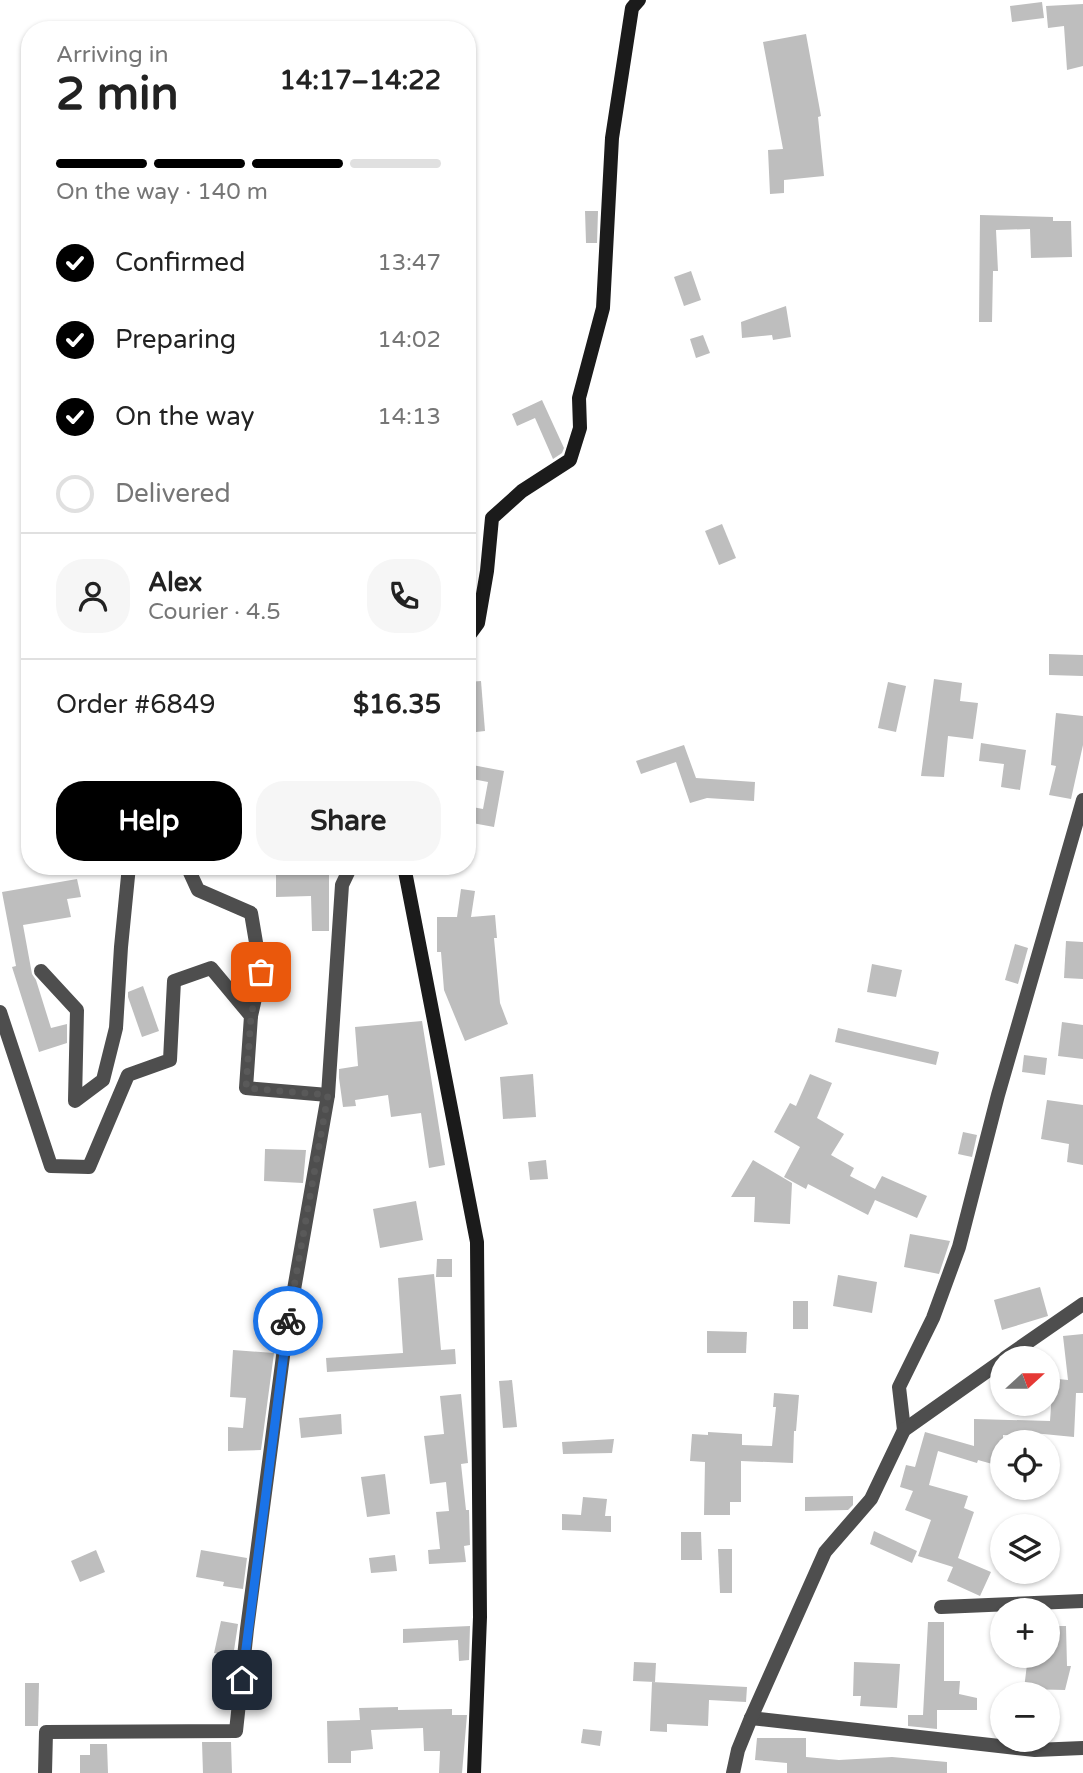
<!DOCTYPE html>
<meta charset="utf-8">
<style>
body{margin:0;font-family:"Varela Round",sans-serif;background:#f6f6f6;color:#222;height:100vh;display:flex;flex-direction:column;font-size:26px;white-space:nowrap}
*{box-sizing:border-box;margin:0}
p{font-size:23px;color:#767676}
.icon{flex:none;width:38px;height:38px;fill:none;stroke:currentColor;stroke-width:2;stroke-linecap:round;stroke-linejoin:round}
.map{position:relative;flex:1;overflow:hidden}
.details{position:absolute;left:21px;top:21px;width:455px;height:854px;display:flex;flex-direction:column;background:#fff;border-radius:28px;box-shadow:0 2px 5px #0004}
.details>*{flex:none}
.needle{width:46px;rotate:69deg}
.buttons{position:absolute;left:990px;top:1346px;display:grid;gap:14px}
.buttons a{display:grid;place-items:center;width:70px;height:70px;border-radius:50%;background:#fff;box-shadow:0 2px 5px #0004;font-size:35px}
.pin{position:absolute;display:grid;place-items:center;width:60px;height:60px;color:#fff;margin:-30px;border-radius:14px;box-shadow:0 4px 10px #0006}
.courier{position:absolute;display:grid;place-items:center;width:70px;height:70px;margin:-35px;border:5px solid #1a73e8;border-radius:50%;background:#fff;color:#222;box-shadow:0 2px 9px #0007}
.summary em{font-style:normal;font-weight:800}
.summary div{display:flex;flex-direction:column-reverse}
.summary{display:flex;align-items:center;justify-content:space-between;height:119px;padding:0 35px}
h1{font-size:46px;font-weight:800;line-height:52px}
.bar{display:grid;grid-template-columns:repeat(4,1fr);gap:10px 7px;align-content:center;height:84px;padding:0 35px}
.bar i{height:9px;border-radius:5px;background:#e0e0e0}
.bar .active{background:#000}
.bar p{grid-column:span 4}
.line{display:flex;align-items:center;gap:18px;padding:0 35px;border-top:2px solid #e0e0e0}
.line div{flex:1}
.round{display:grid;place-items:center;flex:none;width:74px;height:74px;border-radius:28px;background:#f6f6f6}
ol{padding:0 35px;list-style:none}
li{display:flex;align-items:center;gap:21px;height:77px}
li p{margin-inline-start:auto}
li .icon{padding:7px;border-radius:50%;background:#000;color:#fff;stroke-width:4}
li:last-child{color:#767676}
li i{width:38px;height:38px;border:4px solid #e0e0e0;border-radius:50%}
.button{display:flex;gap:14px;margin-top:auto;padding:14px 35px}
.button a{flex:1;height:80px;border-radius:28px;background:#000;color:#fff;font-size:28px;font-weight:800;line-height:80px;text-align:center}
.button a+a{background:#f6f6f6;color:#222}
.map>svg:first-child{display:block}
.building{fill:#bebebe}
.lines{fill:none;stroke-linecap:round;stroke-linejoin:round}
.street{stroke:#4e4e4e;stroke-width:14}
.secondary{stroke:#1b1b1b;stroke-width:14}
.done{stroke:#595959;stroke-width:7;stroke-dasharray:0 12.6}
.route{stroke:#1a73e8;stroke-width:9}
</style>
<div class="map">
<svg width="1083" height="1773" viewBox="0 0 1083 1773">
<rect width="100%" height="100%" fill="#fff"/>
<g class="building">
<path d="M 1042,2 L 1044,18 L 1012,22 L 1010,6 Z"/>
<path d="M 1083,4 L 1083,66 L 1067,70 L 1064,26 L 1048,28 L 1046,6 Z"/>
<path d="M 806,34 L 821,116 L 818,117 L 824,176 L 784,180 L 784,193 L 770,194 L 768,150 L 783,149 L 763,42 Z"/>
<path d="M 585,211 L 598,211 L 597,243 L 586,243 Z"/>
<path d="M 980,215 L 1053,217 L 1053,221 L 1071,221 L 1072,257 L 1031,258 L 1030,229 L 996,230 L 998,271 L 993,271 L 992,322 L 979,322 Z"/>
<path d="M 691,271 L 701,300 L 684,306 L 674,277 Z"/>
<path d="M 786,306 L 791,337 L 773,340 L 772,335 L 742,338 L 741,322 Z"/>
<path d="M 703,335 L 710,353 L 696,358 L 690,339 Z"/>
<path d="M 542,400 L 564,448 L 562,453 L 553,459 L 535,418 L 517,426 L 512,414 Z"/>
<path d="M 722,524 L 736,558 L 719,565 L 705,531 Z"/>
<path d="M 1049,654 L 1083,655 L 1083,676 L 1049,675 Z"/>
<path d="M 934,679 L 962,683 L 960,701 L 978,703 L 973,739 L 948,736 L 944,777 L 921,776 Z"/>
<path d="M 481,681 L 485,731 L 467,733 L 467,682 Z"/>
<path d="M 888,682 L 906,686 L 896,732 L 878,728 Z"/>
<path d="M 1056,713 L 1083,716 L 1083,745 L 1071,799 L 1049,795 L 1056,766 L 1051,765 Z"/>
<path d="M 981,743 L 1026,750 L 1020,790 L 1001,787 L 1004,764 L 979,761 Z"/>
<path d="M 684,745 L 696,778 L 755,782 L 754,801 L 707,798 L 690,803 L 676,762 L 641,774 L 636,761 Z"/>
<path d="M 467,764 L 504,771 L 494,827 L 467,822 L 467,806 L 483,809 L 488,782 L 467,778 Z"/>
<path d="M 329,871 L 329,931 L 312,931 L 311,896 L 276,897 L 276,872 Z"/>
<path d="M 77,879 L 81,897 L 67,899 L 71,917 L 23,925 L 32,974 L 36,980 L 51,1028 L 67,1024 L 67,1043 L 39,1052 L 12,967 L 16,966 L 2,892 Z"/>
<path d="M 461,889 L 475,891 L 471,917 L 495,915 L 497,938 L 494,938 L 500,1003 L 508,1024 L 465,1041 L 444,990 L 441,952 L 437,952 L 437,917 L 457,917 Z"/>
<path d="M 1066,941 L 1083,942 L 1083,979 L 1064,978 Z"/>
<path d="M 1015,944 L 1028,948 L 1018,984 L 1005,980 Z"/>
<path d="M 872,964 L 902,970 L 896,997 L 867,992 Z"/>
<path d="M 143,986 L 159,1031 L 142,1037 L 128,997 L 128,992 Z"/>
<path d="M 422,1021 L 445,1165 L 429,1168 L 421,1113 L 391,1117 L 388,1095 L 355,1100 L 356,1106 L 343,1107 L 339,1078 L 339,1069 L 358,1066 L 355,1027 Z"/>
<path d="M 1062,1022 L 1083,1025 L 1083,1059 L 1058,1056 Z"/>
<path d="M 838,1028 L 939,1052 L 936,1065 L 835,1042 Z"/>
<path d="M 1024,1055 L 1047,1058 L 1045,1075 L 1022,1072 Z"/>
<path d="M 533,1074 L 536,1117 L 503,1119 L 500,1077 Z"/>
<path d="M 810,1074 L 832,1083 L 817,1118 L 844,1134 L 831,1155 L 854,1168 L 850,1176 L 875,1189 L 882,1176 L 927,1196 L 917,1218 L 875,1200 L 868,1215 L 808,1184 L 806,1189 L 784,1177 L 800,1147 L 774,1132 L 790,1103 L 796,1106 Z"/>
<path d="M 1047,1100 L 1083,1105 L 1083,1165 L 1067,1162 L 1069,1144 L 1041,1139 Z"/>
<path d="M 963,1132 L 977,1135 L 972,1157 L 958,1154 Z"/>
<path d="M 265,1149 L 306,1150 L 303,1183 L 264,1181 Z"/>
<path d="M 546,1160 L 548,1179 L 530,1180 L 528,1162 Z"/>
<path d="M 753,1160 L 792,1183 L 790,1224 L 754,1222 L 755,1197 L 731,1197 Z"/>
<path d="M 416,1201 L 423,1240 L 380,1248 L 373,1209 Z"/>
<path d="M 910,1234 L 950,1241 L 939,1274 L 904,1267 Z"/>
<path d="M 437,1259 L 452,1259 L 452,1277 L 436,1277 Z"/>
<path d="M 434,1274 L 441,1350 L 455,1349 L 456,1364 L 327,1372 L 326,1358 L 403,1353 L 398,1278 Z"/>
<path d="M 838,1275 L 877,1282 L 872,1313 L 833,1306 Z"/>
<path d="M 1040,1287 L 1048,1316 L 1002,1330 L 994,1300 Z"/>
<rect x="793" y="1301" width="15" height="28"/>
<path d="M 707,1331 L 747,1332 L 746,1353 L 707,1353 Z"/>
<path d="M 1083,1334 L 1083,1393 L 1076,1393 L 1074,1437 L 1033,1433 L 1033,1436 L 1003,1435 L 1003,1467 L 978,1460 L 977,1463 L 938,1451 L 929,1485 L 968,1496 L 964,1508 L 974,1512 L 958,1558 L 991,1572 L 980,1596 L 947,1581 L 953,1567 L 918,1556 L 931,1520 L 905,1510 L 913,1491 L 900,1487 L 906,1465 L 915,1467 L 925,1432 L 974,1446 L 974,1419 L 1050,1421 L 1052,1392 L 1048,1392 L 1048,1378 L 1068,1380 L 1063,1336 Z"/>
<path d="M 233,1350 L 274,1353 L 261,1450 L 228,1451 L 228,1427 L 243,1428 L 246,1398 L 230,1397 Z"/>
<path d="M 512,1380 L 517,1427 L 503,1428 L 499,1381 Z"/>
<path d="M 774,1393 L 799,1395 L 796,1431 L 794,1431 L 793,1463 L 741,1461 L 741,1502 L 730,1502 L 730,1515 L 704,1515 L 705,1462 L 690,1461 L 692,1434 L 708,1435 L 708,1432 L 742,1434 L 742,1445 L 772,1446 L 776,1407 L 773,1407 Z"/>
<path d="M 461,1394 L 468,1463 L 461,1464 L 466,1510 L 469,1510 L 470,1545 L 464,1546 L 466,1562 L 429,1564 L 428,1550 L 440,1549 L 436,1512 L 449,1511 L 446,1482 L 430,1484 L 424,1436 L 444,1434 L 440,1396 Z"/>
<path d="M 341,1414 L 342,1434 L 301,1438 L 299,1418 Z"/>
<path d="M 614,1439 L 612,1453 L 563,1454 L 562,1442 Z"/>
<path d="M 385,1474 L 390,1514 L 367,1517 L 361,1477 Z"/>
<path d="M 853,1496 L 853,1505 L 848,1510 L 805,1511 L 805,1497 Z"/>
<path d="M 583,1497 L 607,1499 L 605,1516 L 611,1516 L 611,1532 L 562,1530 L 562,1514 L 581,1515 Z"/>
<path d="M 874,1531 L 917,1551 L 912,1563 L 870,1544 Z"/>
<path d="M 681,1532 L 701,1532 L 702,1560 L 681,1560 Z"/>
<path d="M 718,1549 L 732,1549 L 732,1593 L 720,1593 Z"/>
<path d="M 96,1550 L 105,1572 L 80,1582 L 71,1561 Z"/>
<path d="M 201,1550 L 247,1558 L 243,1589 L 223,1586 L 224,1582 L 196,1577 Z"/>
<path d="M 395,1555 L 397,1571 L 371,1573 L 369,1558 Z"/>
<path d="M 221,1621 L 238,1624 L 233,1657 L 214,1653 Z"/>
<path d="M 928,1622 L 944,1622 L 944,1681 L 960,1681 L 959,1694 L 977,1698 L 977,1710 L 937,1710 L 937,1729 L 908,1726 L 908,1715 L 923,1715 Z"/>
<path d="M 470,1626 L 469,1660 L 459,1661 L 458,1640 L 403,1643 L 403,1629 Z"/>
<path d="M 1048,1626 L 1066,1626 L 1067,1666 L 1071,1666 L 1065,1690 L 1024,1689 L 1028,1656 L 1048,1656 Z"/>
<path d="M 634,1662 L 656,1663 L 655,1682 L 633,1681 Z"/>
<path d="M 854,1662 L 900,1664 L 897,1708 L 860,1706 L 861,1696 L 853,1696 Z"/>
<path d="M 652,1682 L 747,1687 L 746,1702 L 709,1700 L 708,1726 L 667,1724 L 667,1732 L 650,1731 Z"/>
<path d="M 25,1683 L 39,1683 L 38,1726 L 25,1726 Z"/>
<path d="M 398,1707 L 398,1710 L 452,1709 L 452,1715 L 467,1715 L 462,1773 L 439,1773 L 440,1751 L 424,1751 L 423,1728 L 371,1730 L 373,1749 L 351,1751 L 351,1763 L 328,1763 L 327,1721 L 360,1720 L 359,1708 Z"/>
<path d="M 583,1729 L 602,1731 L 600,1746 L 581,1743 Z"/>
<path d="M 757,1738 L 806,1738 L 806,1757 L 839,1760 L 892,1757 L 947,1762 L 947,1773 L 787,1773 L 787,1763 L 755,1760 Z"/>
<path d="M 202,1742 L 231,1742 L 232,1773 L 203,1773 Z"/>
<path d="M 90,1744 L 107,1744 L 108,1773 L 80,1773 L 80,1755 L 90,1755 Z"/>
</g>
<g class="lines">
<g class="street">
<path d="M 187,866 L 198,890 L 251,913 L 261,972 L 251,1016"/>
<path d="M 41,971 L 77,1010 L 75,1101 L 103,1080 L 116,1028 L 121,947 L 129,866"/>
<path d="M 0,1012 L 51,1166 L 89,1167 L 128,1075 L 170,1060 L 174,981 L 211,968 L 251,1016 L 246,1088 L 328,1095"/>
<path d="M 1005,1358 L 1083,1304"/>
<path d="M 904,1430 L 899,1387 L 933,1318 L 959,1247 L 998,1095 L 1083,800"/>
<path d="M 941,1607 L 1083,1601"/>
<path d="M 751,1718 L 1035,1750 L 1083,1748"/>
<path d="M 45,1773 L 46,1732 L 236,1731 L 247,1629 L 285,1341 L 328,1095 L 342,885 L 351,866"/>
<path d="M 733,1773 L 738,1750 L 751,1718 L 825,1552 L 871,1499 L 904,1430 L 1003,1360"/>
</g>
<g class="secondary">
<path d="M 467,638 L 478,623 L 487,571 L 492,518 L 522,491 L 570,460 L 580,428 L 579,398 L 603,308 L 612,138 L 632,8 L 639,0"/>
<path d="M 404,866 L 477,1242 L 480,1617 L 474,1773"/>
</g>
</g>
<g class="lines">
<path class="done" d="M 261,972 L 251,1016 L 246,1088 L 328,1095 L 288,1321"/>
<path class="route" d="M 242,1680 L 288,1321"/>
</g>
</svg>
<div class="buttons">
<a><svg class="needle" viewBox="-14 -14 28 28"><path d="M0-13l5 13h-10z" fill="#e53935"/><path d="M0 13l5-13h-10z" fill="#767676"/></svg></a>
<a><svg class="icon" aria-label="locate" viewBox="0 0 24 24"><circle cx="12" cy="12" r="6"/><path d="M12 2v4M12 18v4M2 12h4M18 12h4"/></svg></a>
<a><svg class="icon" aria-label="layers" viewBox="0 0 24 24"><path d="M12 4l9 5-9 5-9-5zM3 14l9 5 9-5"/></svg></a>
<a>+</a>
<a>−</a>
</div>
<div class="pin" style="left:261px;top:972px;background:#ea580c"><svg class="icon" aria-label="bag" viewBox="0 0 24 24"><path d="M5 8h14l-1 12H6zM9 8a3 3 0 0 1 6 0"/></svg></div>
<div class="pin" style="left:242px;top:1680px;background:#1f2937"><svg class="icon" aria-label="home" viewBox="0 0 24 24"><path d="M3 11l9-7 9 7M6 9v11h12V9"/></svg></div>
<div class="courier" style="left:288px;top:1321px"><svg class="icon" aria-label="bike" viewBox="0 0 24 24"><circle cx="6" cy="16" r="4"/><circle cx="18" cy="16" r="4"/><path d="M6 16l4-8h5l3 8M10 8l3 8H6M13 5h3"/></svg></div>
<section class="details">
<div class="summary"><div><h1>2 min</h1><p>Arriving in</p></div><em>14:17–14:22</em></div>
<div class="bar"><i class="active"></i><i class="active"></i><i class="active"></i><i></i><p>On the way · 140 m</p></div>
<ol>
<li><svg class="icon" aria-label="check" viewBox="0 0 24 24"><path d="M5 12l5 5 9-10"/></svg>Confirmed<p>13:47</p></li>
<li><svg class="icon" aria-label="check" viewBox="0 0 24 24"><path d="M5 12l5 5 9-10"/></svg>Preparing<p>14:02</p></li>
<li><svg class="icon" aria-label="check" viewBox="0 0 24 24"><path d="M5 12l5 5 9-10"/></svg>On the way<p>14:13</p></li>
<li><i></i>Delivered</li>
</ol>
<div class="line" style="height:126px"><a class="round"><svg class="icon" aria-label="person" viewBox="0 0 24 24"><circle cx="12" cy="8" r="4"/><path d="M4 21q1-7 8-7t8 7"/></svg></a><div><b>Alex</b><p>Courier · 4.5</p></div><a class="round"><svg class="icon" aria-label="phone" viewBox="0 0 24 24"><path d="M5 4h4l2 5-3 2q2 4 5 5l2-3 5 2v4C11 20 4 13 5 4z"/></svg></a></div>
<div class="line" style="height:91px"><div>Order #6849</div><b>$16.35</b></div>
<div class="button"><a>Help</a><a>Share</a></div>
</section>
</div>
